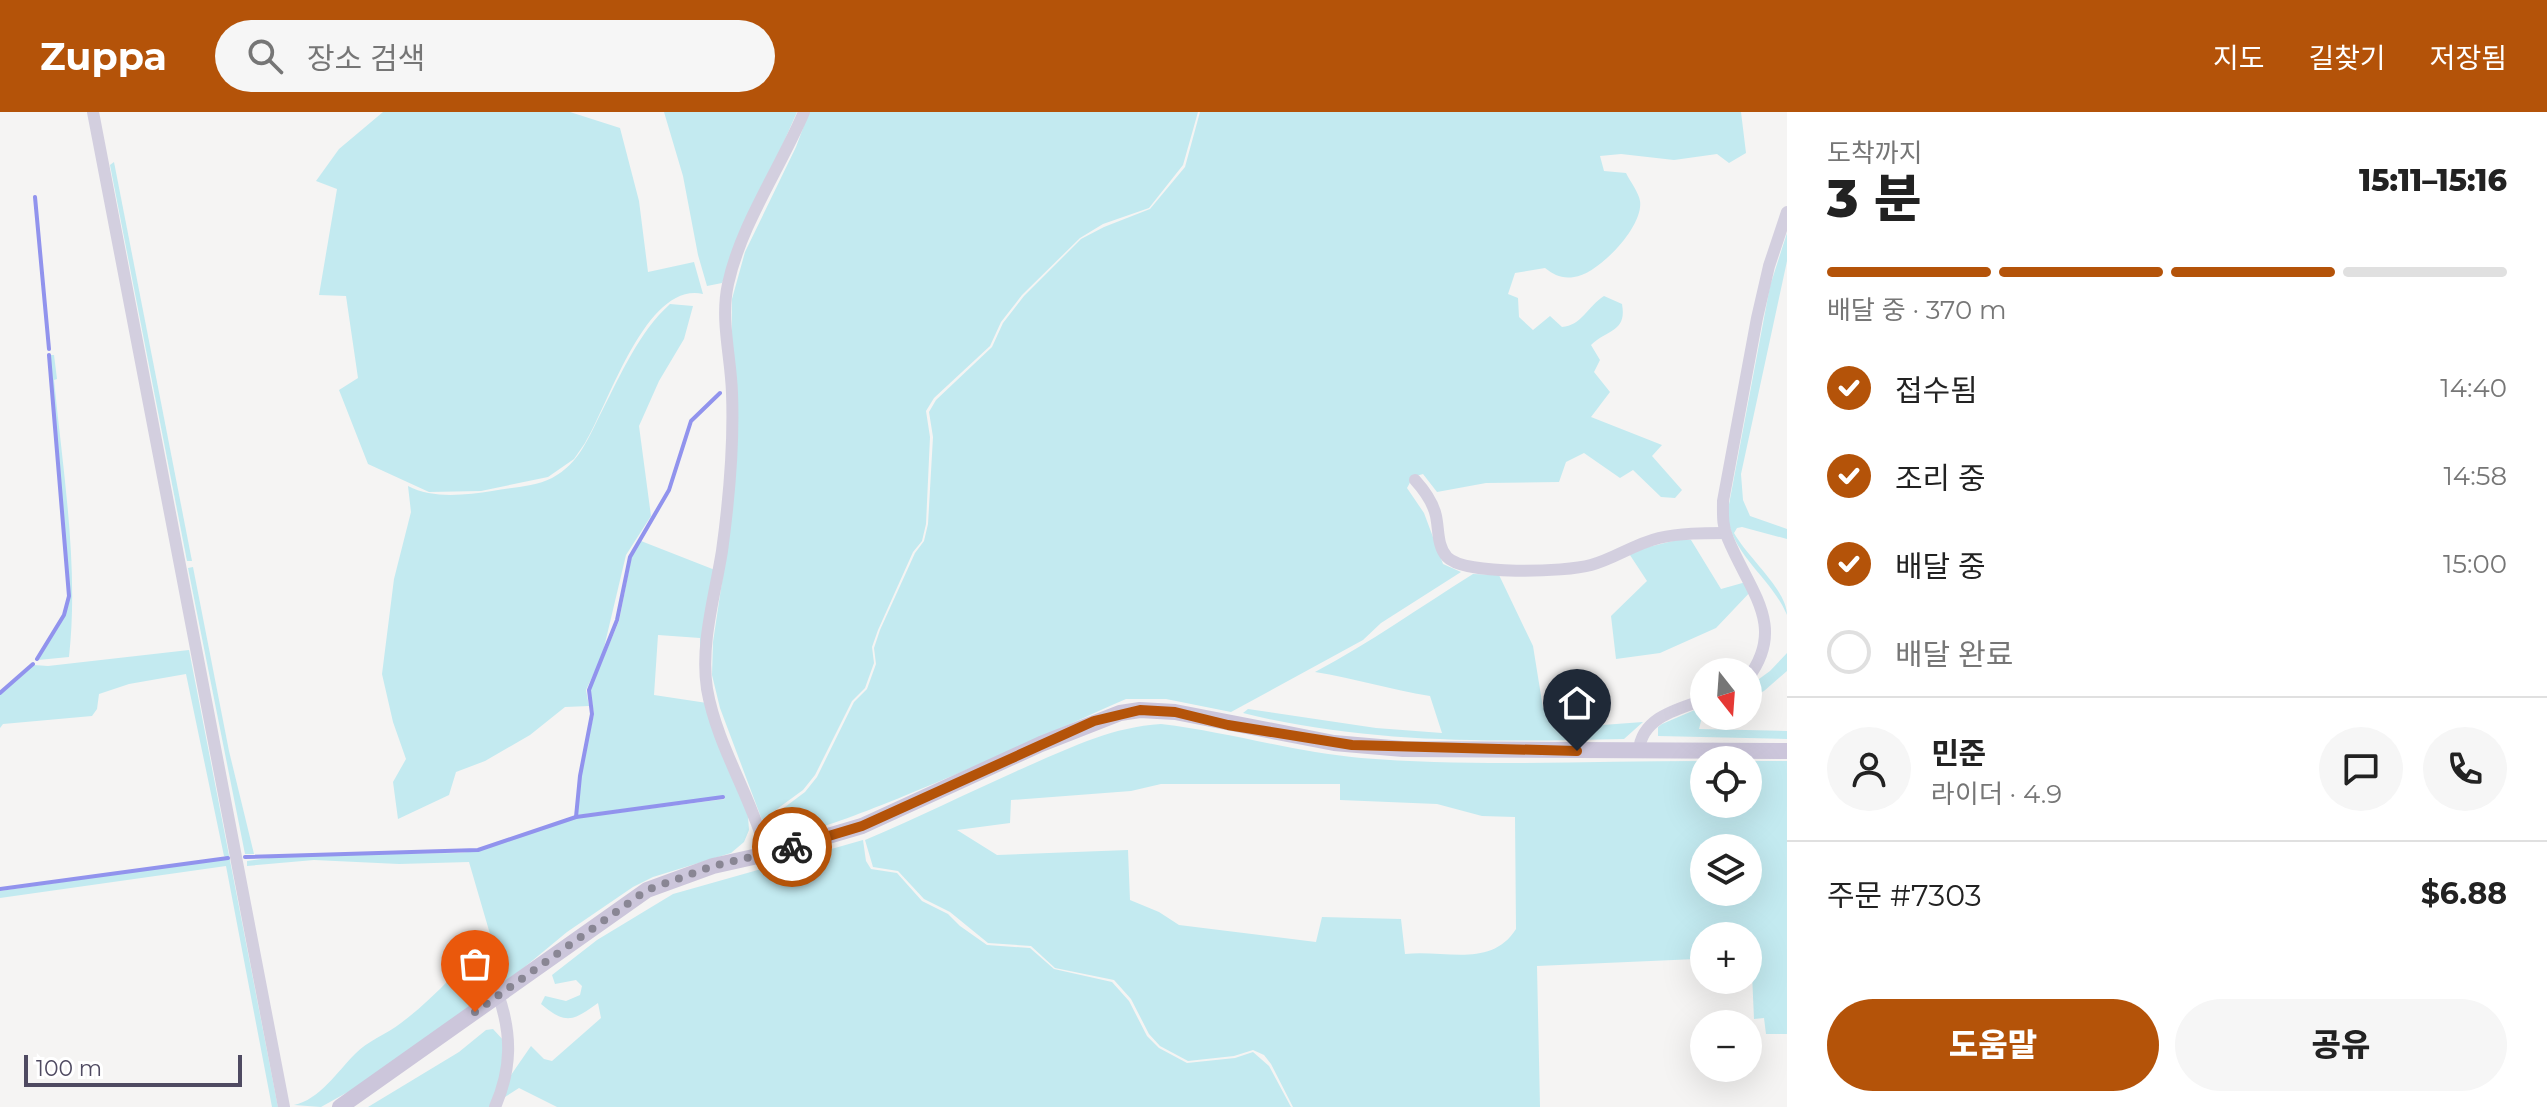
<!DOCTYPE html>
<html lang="ko">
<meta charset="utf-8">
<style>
body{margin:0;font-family:Montserrat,"Noto Sans KR",sans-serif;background:#f6f6f6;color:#222;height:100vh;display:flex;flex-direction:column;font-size:30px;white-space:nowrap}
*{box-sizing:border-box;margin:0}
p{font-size:26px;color:#767676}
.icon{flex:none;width:44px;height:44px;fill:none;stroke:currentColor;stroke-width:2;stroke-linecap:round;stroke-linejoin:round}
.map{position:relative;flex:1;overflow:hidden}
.details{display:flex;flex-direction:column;background:#fff;width:760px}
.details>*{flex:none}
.needle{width:52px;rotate:163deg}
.fabs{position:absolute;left:1690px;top:546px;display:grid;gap:16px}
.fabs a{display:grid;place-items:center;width:72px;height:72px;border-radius:50%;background:#fff;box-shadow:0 8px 32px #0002;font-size:40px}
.scale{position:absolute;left:24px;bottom:20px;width:218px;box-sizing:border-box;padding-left:8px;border:4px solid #4f4a61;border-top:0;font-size:22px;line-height:28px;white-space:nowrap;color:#4f4a61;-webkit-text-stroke:6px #fff;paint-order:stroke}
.pin{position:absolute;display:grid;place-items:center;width:68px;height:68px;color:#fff;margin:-82px -34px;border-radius:50% 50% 50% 0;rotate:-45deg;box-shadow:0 0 8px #0007}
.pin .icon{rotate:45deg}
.courier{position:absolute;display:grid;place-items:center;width:80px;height:80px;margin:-40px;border:6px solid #b45309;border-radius:50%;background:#fff;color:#222;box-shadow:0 2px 10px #0007}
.overview em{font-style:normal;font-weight:800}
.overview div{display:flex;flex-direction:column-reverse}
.overview{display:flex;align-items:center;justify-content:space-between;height:136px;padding:0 40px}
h1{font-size:52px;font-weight:800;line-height:60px}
.bar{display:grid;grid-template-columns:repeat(4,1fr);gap:12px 8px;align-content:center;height:96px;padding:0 40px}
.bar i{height:10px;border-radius:6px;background:#e0e0e0}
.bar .current{background:#b45309}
.bar p{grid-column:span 4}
.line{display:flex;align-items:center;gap:20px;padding:0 40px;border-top:2px solid #e0e0e0}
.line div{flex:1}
.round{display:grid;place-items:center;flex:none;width:84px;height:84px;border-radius:42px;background:#f6f6f6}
ol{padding:0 40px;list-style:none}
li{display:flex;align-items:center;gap:24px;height:88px}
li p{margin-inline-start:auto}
li .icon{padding:8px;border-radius:50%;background:#b45309;color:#fff;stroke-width:4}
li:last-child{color:#767676}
li i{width:44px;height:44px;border:4px solid #e0e0e0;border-radius:50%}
.primary-button{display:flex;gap:16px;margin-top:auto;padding:16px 40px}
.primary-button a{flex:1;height:92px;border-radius:48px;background:#b45309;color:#fff;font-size:32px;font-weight:800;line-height:92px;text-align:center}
.primary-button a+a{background:#f6f6f6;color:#222}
header{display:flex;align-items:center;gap:48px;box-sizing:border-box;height:112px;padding:0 40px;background:#b45309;color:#fff}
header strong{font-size:38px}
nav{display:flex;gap:44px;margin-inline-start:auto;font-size:28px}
.search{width:560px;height:72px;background:#f6f6f6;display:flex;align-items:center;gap:20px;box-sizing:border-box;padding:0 28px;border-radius:44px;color:#767676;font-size:30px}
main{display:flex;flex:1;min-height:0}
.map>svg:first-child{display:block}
.green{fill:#c3eaf0;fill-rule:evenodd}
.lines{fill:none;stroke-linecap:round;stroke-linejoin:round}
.stream{stroke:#9193ed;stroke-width:4}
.minor{stroke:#d3cfdf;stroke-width:12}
.secondary{stroke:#ccc6db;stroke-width:16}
.done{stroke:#898694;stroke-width:8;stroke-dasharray:0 14.4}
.route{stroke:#b45309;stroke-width:10}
</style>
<header>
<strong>Zuppa</strong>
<div class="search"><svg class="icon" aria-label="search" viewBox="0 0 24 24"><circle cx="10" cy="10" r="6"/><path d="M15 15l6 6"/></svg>장소 검색</div>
<nav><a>지도</a><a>길찾기</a><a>저장됨</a></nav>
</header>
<main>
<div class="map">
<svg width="1787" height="995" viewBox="0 0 1787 995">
<rect width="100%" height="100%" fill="#f5f4f3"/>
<g class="green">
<path d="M 383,0 L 570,0 L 620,16 L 639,89 L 648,160 L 694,150 L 703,182 C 646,169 609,292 585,331 L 574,347 L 548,365 L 481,379 L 429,380 L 368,352 L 339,278 L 358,266 L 346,184 L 319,183 L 337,77 L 316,69 L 339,37 Z"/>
<path d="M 664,0 L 797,0 L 722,171 L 707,174 L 698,143 L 683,64 Z"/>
<path d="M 809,0 L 1198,0 L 1183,53 L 1149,96 L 1103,112 L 1080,126 L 1022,183 L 1001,210 L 990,234 L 934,286 L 926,299 L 930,325 L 926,412 L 922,429 L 913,440 L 878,518 L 872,535 L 874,551 L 865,576 L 852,589 L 815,663 L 803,678 L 762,708 L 720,596 L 712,563 L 713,530 L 730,416 L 732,187 L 745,140 L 796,35 Z"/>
<path d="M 1200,0 L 1741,0 L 1746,41 L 1729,51 L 1717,42 L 1674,48 L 1621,42 L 1600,44 L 1604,59 L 1626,61 C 1630,69 1639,81 1640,89 C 1644,115 1597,163 1574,165 C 1562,167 1554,163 1545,156 L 1515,161 L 1508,182 L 1518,186 L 1519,205 L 1533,218 L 1550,204 L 1562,215 C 1581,214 1588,194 1604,184 L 1622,192 C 1627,220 1608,217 1591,233 L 1600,248 L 1594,260 L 1610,280 L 1591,305 L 1662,333 L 1652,344 L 1682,378 L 1675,386 L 1661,385 L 1633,358 L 1620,366 L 1584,341 L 1566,350 L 1559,370 L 1486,371 L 1437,380 L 1423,362 L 1413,365 L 1407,376 L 1424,401 L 1443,452 L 1461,460 L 1381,511 L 1363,528 L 1231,600 L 1166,587 L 1126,587 C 1077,608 804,736 774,724 L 765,710 L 805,680 L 817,665 L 854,590 L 867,577 L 876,552 L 874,536 L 880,518 L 915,441 L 924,429 L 928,412 L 933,325 L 929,300 L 936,288 L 992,235 L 1003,211 L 1024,184 L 1081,127 L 1104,115 L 1150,97 L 1185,55 Z"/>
<path d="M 114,50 L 192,449 L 187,449 L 110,53 Z"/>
<path d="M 1787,121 L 1787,149 L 1741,362 L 1743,388 L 1750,404 L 1787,417 L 1787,427 L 1742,415 L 1737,416 L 1734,421 C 1748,446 1787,478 1787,503 C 1771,465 1733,445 1727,403 L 1770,174 Z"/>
<path d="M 670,192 L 693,194 L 684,227 L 659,269 L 639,314 L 651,404 L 626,443 L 602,544 L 586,578 L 589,594 L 565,595 L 530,623 L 485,649 L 456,660 L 449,683 L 398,707 L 393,670 L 406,647 L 393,610 L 382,562 L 394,467 L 411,400 L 408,374 C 432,387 466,383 492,379 C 512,375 534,375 552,366 C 580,351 588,326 602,299 C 621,262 639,220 670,192 Z"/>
<path d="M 50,243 L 54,243 L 57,267 L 54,268 C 63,360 79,454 69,545 L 38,548 L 65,504 L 70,484 Z"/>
<path d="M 1681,427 L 1691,428 L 1721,477 L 1746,470 L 1753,477 L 1716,516 L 1660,541 L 1616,547 L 1611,504 L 1647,469 L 1628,440 Z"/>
<path d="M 641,429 L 715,458 L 705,537 L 700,536 L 700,526 L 658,523 L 654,583 L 707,591 L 748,704 L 749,718 L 744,730 L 731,741 L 653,765 L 633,775 L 567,820 L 493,881 L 355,976 L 321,995 L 294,993 C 319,988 338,959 355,942 C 367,929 387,922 401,911 C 432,888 465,852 490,822 L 469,750 L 399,752 L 314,748 L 247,754 L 247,749 L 292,743 L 459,741 L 477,739 L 577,706 L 725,687 L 724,684 L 578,703 L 580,664 L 594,602 L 590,578 L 619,509 L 632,443 Z"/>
<path d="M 193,455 L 229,639 L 254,742 L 245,742 L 188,456 Z"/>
<path d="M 1473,462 L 1499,463 L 1533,534 L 1543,596 L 1565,592 L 1570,601 L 1566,609 L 1589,614 L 1643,610 L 1624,627 C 1497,630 1367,632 1243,601 L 1248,597 L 1376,616 L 1442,621 L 1430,584 C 1391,578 1354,566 1315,560 C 1370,531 1420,495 1473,462 Z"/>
<path d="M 189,538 L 278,995 L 272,995 L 226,754 L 0,786 L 0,779 L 228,746 L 224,744 L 186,562 L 129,572 L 99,582 L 97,597 L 92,604 L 3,612 L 0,616 L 0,583 L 34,553 L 48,554 Z"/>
<path d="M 1787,541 L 1787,559 L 1764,579 L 1748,587 L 1748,575 L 1770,559 Z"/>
<path d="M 1704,594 L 1706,604 L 1702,605 L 1699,617 L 1787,619 L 1787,627 L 1658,624 L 1658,615 L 1662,612 Z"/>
<path d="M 1161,612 C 1229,620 1293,640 1361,646 C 1474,655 1590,649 1704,649 L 1704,692 L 1748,692 L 1748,649 L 1787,649 L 1787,922 L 1766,922 L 1764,906 L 1754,907 L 1752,862 L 1748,862 L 1748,824 L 1704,824 L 1704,863 L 1697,863 L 1696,847 L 1537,854 L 1540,995 L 1293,995 L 1271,952 L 1264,943 L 1253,938 L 1234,944 L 1188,949 L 1160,934 L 1149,922 L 1131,887 L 1114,868 L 1055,856 L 1031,834 L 988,831 L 950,800 L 924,787 L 898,759 L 873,755 L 865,728 C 920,705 973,678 1028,654 C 1072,635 1112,615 1161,612 ZM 1161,672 L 1340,672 L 1340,688 L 1437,692 L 1482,704 L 1515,705 L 1516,817 C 1491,857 1443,837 1405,842 L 1401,807 L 1322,805 L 1316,830 L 1179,813 L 1159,800 L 1130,788 L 1128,738 L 997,743 L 957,718 L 1010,711 L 1011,688 L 1131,679 ZM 1704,736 L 1748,736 L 1748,780 L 1704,780 Z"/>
<path d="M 863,728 L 866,749 L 871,757 L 897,761 L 922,789 L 948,802 L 960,814 L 987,833 L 1030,836 L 1054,857 L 1112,870 L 1129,889 L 1147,924 L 1159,936 L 1187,951 L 1235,946 L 1253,940 L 1269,954 L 1291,995 L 557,995 L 519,976 L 502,987 L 511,963 L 531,934 L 544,947 L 552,949 L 601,906 L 598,891 C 573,909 566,913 541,892 L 545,884 L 566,889 L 580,883 L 582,874 L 576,868 L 555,872 L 552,863 L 597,828 L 673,782 Z"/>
<path d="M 493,917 L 504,929 L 506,937 L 493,995 L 368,995 L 459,940 L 486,918 Z"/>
</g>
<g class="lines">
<g class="stream">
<path d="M 35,85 L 49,237"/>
<path d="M 37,547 L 64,503 L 69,484 L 49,243"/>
<path d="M 0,581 L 33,552"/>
<path d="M 576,705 L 580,664 L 592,602 L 589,578 L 617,508 L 630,445 L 669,378 L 691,309 L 720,281"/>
<path d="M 245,745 L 478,738 L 576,705 L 723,685"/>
<path d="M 0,777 L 228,746"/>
</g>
<g class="minor">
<path d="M 93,0 L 284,995"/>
<path d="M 1415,368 C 1425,379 1433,390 1436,404 C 1439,418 1437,434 1447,445 C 1465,464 1566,460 1591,453 C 1614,447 1634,432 1659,426 C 1680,421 1704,421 1725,421"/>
<path d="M 1748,566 C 1787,514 1750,480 1728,427 C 1722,414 1723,402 1723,389 L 1757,206 L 1769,154 L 1787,100"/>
<path d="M 1639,639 C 1641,606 1677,597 1704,588"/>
<path d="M 767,742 C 752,686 717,634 707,577 C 700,532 715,483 722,439 C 729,388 734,333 732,281 C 731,245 720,208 728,172 C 741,112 780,57 804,0"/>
<path d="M 495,995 C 512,956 512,922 498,882"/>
</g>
<path class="secondary" d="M 340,995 L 647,778 L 713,754 L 767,742 L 862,714 L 1041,632 L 1120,601 L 1140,598 L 1175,600 L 1334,631 L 1403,637 L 1787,639"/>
</g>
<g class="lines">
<path class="done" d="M 475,900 L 647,778 L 713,754 L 792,735"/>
<path class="route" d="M 792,735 L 862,714 L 1094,609 L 1140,598 L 1175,600 L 1228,613 L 1352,633 L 1577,639"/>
</g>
</svg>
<div class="fabs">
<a><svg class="needle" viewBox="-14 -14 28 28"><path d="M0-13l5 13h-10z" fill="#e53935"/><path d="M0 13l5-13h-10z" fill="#767676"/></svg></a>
<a><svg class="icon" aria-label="locate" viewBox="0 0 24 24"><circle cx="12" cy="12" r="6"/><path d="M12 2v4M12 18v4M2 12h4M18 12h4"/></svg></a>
<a><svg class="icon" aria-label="layers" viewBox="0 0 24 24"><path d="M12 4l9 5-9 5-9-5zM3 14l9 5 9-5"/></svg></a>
<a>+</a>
<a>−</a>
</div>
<div class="scale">100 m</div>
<div class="pin" style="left:475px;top:900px;background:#ea580c"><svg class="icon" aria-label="bag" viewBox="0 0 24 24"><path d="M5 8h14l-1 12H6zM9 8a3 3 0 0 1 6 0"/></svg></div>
<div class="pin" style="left:1577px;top:639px;background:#1f2937"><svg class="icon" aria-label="home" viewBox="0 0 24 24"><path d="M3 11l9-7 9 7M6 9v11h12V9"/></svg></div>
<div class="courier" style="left:792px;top:735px"><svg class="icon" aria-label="bike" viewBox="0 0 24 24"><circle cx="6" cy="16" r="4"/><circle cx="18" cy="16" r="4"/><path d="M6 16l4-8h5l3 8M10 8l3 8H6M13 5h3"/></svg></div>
</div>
<section class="details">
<div class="overview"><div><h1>3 분</h1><p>도착까지</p></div><em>15:11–15:16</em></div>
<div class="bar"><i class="current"></i><i class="current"></i><i class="current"></i><i></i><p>배달 중 · 370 m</p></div>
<ol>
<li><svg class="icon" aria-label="check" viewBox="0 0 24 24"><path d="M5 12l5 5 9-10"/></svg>접수됨<p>14:40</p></li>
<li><svg class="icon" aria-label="check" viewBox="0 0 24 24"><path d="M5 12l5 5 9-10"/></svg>조리 중<p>14:58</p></li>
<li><svg class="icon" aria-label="check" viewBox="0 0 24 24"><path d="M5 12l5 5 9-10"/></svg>배달 중<p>15:00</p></li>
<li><i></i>배달 완료</li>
</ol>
<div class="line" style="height:144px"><a class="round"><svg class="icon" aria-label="person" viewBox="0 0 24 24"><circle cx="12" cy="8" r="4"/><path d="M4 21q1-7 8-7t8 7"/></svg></a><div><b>민준</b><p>라이더 · 4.9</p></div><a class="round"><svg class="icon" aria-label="chat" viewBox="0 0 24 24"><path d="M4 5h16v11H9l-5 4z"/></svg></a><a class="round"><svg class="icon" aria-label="phone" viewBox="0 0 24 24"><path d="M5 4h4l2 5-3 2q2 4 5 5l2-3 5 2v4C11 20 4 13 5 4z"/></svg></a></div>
<div class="line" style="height:104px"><div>주문 #7303</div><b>$6.88</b></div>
<div class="primary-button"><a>도움말</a><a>공유</a></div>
</section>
</main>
